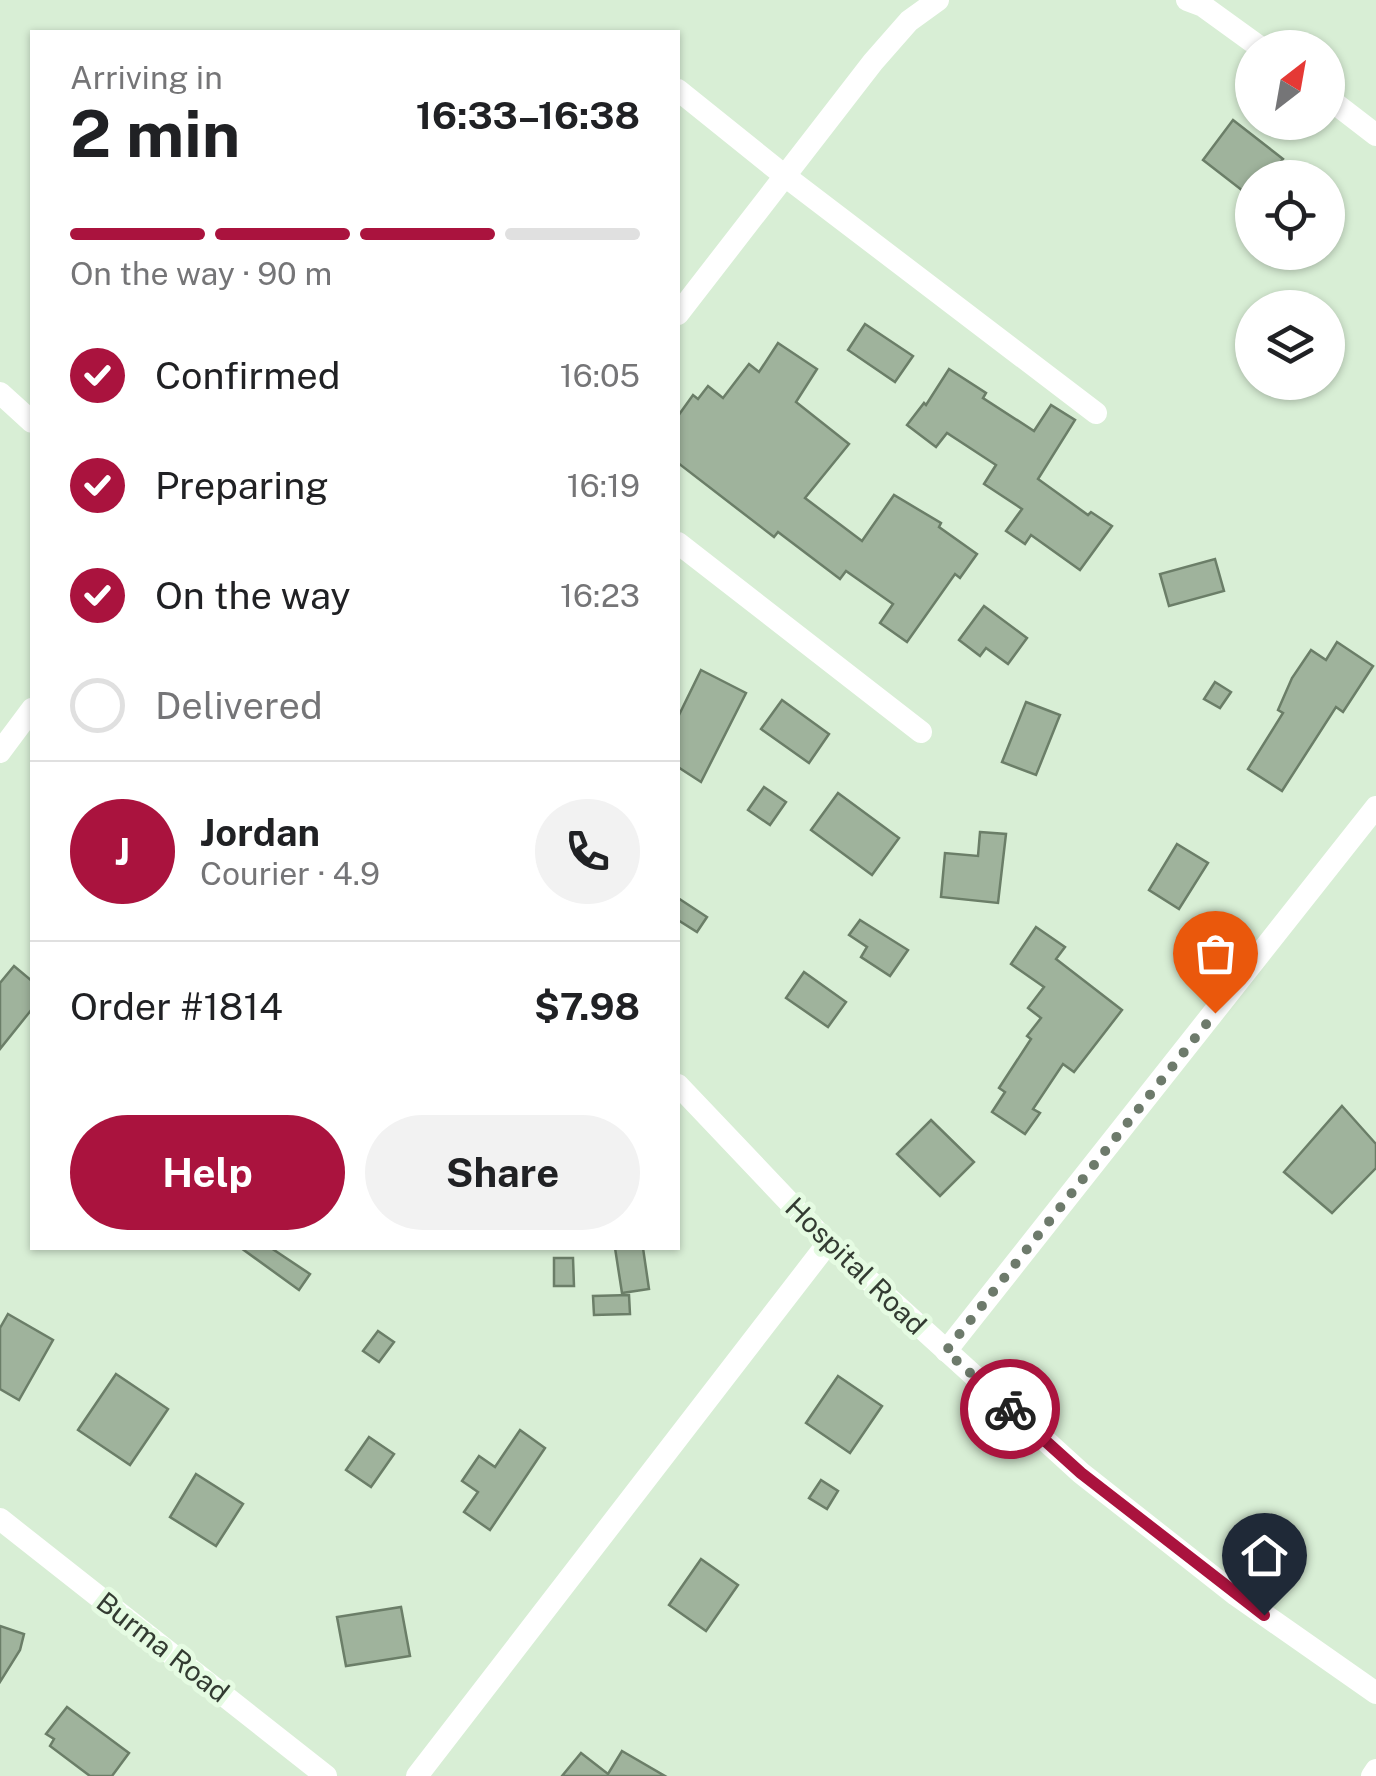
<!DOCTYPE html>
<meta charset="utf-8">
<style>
body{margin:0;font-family:"Public Sans",sans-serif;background:#f2f2f2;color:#202124;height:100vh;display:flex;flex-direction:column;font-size:38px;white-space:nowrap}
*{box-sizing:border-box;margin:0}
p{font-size:32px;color:#757577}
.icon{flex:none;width:55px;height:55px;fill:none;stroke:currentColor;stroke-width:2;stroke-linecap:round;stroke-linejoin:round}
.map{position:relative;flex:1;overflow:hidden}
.drawer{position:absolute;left:30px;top:30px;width:650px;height:1220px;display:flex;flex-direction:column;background:#fff;border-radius:0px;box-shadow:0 2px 8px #0004}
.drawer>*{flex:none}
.needle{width:65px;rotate:31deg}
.fabs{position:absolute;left:1235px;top:30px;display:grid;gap:20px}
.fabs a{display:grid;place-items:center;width:110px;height:110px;border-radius:50%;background:#fff;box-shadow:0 2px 8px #0004;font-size:50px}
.pin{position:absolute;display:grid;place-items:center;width:85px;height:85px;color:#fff;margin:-102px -42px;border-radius:50% 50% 50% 0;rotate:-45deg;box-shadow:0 0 10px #0007}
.pin .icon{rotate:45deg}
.courier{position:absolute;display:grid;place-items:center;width:100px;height:100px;margin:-50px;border:8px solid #aa133e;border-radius:50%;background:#fff;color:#222;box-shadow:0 2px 12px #0007}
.summary em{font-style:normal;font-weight:700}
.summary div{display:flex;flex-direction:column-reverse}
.summary{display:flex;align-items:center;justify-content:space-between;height:170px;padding:0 40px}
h1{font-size:65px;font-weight:700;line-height:75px}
.bar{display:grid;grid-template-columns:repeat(4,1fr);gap:15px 10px;align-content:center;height:120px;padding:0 40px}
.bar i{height:12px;border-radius:8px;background:#e0e0e0}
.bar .on{background:#aa133e}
.bar p{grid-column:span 4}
.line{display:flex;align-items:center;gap:25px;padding:0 40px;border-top:2px solid #e0e0e0}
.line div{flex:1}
.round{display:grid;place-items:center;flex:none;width:105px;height:105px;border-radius:52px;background:#f2f2f2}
ol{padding:0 40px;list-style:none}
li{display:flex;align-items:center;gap:30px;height:110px}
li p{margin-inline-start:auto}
li .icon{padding:10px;border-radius:50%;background:#aa133e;color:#fff;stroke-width:4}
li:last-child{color:#757577}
li i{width:55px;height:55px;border:5px solid #e0e0e0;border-radius:50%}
.action{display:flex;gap:20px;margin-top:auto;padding:20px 40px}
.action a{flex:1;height:115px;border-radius:60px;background:#aa133e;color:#fff;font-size:40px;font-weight:700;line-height:115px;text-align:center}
.action a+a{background:#f2f2f2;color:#202124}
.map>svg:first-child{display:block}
.building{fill:#9fb39c;stroke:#6b7e68;stroke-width:2.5}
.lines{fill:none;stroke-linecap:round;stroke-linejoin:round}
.minor{stroke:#fff;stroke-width:22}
.done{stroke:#6d7a6b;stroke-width:10;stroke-dasharray:0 18}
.route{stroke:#aa133e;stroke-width:12}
.labels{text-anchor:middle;stroke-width:10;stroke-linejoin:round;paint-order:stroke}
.street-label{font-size:28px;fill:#333b32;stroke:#e5fbe2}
</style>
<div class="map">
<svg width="1376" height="1776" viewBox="0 0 1376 1776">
<rect width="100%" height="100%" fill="#d8eed5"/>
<g class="building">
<path d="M 1233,120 L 1283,159 L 1268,178 L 1252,178 L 1252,198 L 1203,160 Z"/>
<path d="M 865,324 L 913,356 L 895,382 L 848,350 Z"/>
<path d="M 778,343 L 817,369 L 796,402 L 849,444 L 805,498 L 862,541 L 894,495 L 941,523 L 939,527 L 977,554 L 960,578 L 955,574 L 907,642 L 880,623 L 893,604 L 846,571 L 840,579 L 778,532 L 774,537 L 678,463 L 678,416 L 693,395 L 698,399 L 708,386 L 723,398 L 749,364 L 759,372 Z"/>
<path d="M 949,369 L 986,393 L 983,398 L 1034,431 L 1051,405 L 1075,420 L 1038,479 L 1088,515 L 1091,512 L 1112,526 L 1080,570 L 1031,535 L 1025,544 L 1006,531 L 1022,509 L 984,484 L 996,465 L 947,433 L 936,447 L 907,425 L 924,403 L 926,405 Z"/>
<path d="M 1215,559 L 1224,591 L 1169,606 L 1160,574 Z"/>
<path d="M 984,606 L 1027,638 L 1008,664 L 986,648 L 980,656 L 959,640 Z"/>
<path d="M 1337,642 L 1373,666 L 1343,712 L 1336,707 L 1282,791 L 1248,769 L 1283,713 L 1278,710 L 1292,678 L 1311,650 L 1326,660 Z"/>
<path d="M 701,670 L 746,693 L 701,782 L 678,767 L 678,717 Z"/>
<path d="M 1215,682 L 1231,692 L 1220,708 L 1204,699 Z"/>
<path d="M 782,700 L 829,734 L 809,763 L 761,729 Z"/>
<path d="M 1026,702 L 1060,715 L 1036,775 L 1002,762 Z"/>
<path d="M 764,787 L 786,802 L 770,825 L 748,810 Z"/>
<path d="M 838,793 L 899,838 L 872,875 L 811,830 Z"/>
<path d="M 980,832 L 1006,834 L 998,903 L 941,897 L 945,853 L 978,856 Z"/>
<path d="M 1177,844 L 1208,863 L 1179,909 L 1149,890 Z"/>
<path d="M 678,898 L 707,917 L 697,932 L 678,920 Z"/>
<path d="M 860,920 L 908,950 L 890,976 L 861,957 L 867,947 L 849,935 Z"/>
<path d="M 1036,927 L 1065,947 L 1056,959 L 1122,1010 L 1074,1072 L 1063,1064 L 1033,1109 L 1040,1113 L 1025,1134 L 992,1112 L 1005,1092 L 999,1088 L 1031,1039 L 1027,1036 L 1041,1018 L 1028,1008 L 1044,987 L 1011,964 Z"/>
<path d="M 14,966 L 32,981 L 32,1009 L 0,1049 L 0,983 Z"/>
<path d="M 804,972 L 846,1002 L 828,1027 L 786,998 Z"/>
<path d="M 1342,1106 L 1376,1144 L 1376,1168 L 1332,1213 L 1284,1172 Z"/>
<path d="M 931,1120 L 974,1162 L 940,1196 L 897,1154 Z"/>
<path d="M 241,1248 L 271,1248 L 310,1274 L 299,1290 Z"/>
<path d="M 615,1248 L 643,1248 L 649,1289 L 622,1293 Z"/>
<path d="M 554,1258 L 573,1258 L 574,1286 L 554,1286 Z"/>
<path d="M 629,1295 L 630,1314 L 594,1315 L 593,1296 Z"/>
<path d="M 8,1314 L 53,1340 L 19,1400 L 0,1389 L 0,1328 Z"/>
<path d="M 378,1331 L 394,1342 L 379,1362 L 363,1351 Z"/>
<path d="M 116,1374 L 168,1409 L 130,1465 L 78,1430 Z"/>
<path d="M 838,1376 L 882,1406 L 850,1453 L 806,1423 Z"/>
<path d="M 520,1430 L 545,1448 L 490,1530 L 464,1512 L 478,1492 L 462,1481 L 479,1456 L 495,1467 Z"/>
<path d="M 369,1437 L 394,1454 L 371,1487 L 346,1470 Z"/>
<path d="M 196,1474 L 243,1504 L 216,1546 L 170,1517 Z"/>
<path d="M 821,1480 L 838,1491 L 827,1509 L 809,1498 Z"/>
<path d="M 701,1559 L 738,1585 L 706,1631 L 669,1605 Z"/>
<path d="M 401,1607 L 410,1656 L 346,1666 L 337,1617 Z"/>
<path d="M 0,1626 L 24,1634 L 20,1650 L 0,1682 Z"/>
<path d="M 67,1707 L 129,1753 L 112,1776 L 90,1776 L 50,1746 L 54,1739 L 46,1734 Z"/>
<path d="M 622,1751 L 665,1776 L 562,1776 L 581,1753 L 608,1774 Z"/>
</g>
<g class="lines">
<g class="minor">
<path d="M 1187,0 L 1203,6 L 1261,48"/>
<path d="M 678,90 L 785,176 L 1096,413"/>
<path d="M 1328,98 L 1376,135"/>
<path d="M 678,314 L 873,62 L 909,21 L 938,0"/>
<path d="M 0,393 L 32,422"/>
<path d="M 678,543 L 921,732"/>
<path d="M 0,752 L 32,709"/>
<path d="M 678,1085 L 828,1243 L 1081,1473 L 1236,1595 L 1376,1693"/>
<path d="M 946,1351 L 1376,807"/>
<path d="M 0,1519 L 326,1776"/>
<path d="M 417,1776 L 828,1243"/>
<path d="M 1372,1776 L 1376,1770"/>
</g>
</g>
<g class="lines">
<path class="done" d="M 1010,1409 L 946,1351 L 1215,1013"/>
<path class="route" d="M 1010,1409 L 1081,1473 L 1264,1615"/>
</g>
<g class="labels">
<g class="street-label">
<text transform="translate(856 1266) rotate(44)" y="10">Hospital Road</text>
<text transform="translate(163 1647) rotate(38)" y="10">Burma Road</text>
</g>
</g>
</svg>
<div class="fabs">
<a><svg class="needle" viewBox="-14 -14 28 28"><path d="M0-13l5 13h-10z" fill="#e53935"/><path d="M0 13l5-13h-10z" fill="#757577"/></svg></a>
<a><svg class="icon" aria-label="locate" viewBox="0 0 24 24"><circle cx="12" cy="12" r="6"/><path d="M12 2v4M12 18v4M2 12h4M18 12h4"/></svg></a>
<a><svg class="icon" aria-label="layers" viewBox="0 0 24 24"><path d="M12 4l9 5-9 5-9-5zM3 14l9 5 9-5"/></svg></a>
</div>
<div class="pin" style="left:1215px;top:1013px;background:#ea580c"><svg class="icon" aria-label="bag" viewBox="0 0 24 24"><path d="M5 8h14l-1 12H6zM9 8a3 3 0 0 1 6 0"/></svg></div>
<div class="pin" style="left:1264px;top:1615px;background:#1f2937"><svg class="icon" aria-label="home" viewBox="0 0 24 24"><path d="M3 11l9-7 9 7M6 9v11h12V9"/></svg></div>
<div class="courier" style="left:1010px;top:1409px"><svg class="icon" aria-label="bike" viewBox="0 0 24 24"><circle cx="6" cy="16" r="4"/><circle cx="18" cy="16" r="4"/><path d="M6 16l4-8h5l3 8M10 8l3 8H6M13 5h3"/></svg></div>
<section class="drawer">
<div class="summary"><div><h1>2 min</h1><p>Arriving in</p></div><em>16:33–16:38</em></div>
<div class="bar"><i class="on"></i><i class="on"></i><i class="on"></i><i></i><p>On the way · 90 m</p></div>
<ol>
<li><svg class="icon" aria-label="check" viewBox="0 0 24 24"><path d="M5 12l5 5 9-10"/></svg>Confirmed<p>16:05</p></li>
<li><svg class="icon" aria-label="check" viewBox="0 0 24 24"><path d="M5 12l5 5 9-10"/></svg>Preparing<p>16:19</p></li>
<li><svg class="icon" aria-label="check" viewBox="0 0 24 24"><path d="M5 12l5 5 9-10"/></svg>On the way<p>16:23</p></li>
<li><i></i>Delivered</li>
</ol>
<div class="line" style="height:180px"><b class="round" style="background:#aa133e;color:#fff">J</b><div><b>Jordan</b><p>Courier · 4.9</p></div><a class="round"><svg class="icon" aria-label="phone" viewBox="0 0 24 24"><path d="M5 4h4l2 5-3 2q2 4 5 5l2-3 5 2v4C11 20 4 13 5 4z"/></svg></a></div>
<div class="line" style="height:130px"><div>Order #1814</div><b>$7.98</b></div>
<div class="action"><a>Help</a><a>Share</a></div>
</section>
</div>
